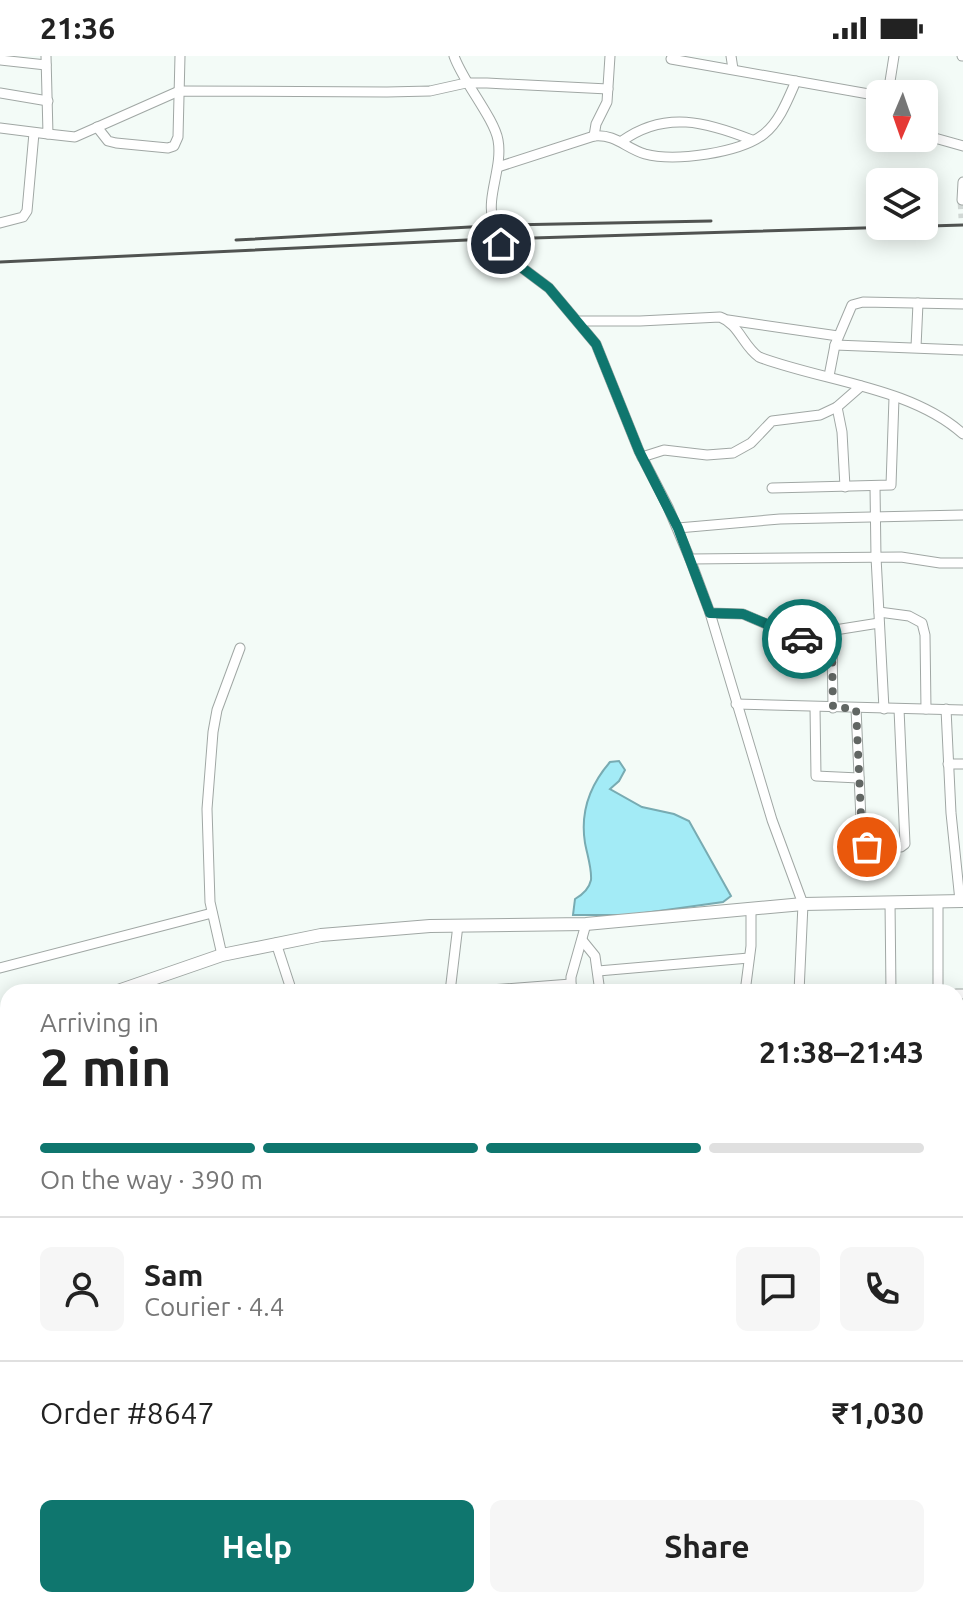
<!DOCTYPE html>
<meta charset="utf-8">
<style>
body{margin:0;font-family:Ubuntu,sans-serif;background:#f6f6f6;color:#222;height:100vh;display:flex;flex-direction:column;font-size:30px;white-space:nowrap}
*{box-sizing:border-box;margin:0}
p{font-size:26px;color:#767676}
.icon{flex:none;width:44px;height:44px;fill:none;stroke:currentColor;stroke-width:2;stroke-linecap:round;stroke-linejoin:round}
.map{position:relative;flex:1;overflow:hidden}
.sheet{position:absolute;left:0px;top:928px;width:964px;height:624px;display:flex;flex-direction:column;background:#fff;border-radius:24px 24px 0 0;box-shadow:0 4px 20px #0003}
.sheet>*{flex:none}
.needle{width:52px;rotate:182deg}
.fabs{position:absolute;left:866px;top:24px;display:grid;gap:16px}
.fabs a{display:grid;place-items:center;width:72px;height:72px;border-radius:12px;background:#fff;box-shadow:0 4px 20px #0003;font-size:40px}
.pin{position:absolute;display:grid;place-items:center;width:68px;height:68px;color:#fff;margin:-34px;border:4px solid #fff;border-radius:50%;box-shadow:0 2px 8px #0007}
.courier{position:absolute;display:grid;place-items:center;width:80px;height:80px;margin:-40px;border:6px solid #0f766e;border-radius:50%;background:#fff;color:#222;box-shadow:0 2px 10px #0007}
.overview em{font-style:normal;font-weight:700}
.overview div{display:flex;flex-direction:column-reverse}
.overview{display:flex;align-items:center;justify-content:space-between;height:136px;padding:0 40px}
h1{font-size:52px;font-weight:700;line-height:60px}
.bar{display:grid;grid-template-columns:repeat(4,1fr);gap:12px 8px;align-content:center;height:96px;padding:0 40px}
.bar i{height:10px;border-radius:6px;background:#e0e0e0}
.bar .selected{background:#0f766e}
.bar p{grid-column:span 4}
.line{display:flex;align-items:center;gap:20px;padding:0 40px;border-top:2px solid #e0e0e0}
.line div{flex:1}
.round{display:grid;place-items:center;flex:none;width:84px;height:84px;border-radius:12px;background:#f6f6f6}
.action{display:flex;gap:16px;margin-top:auto;padding:16px 40px}
.action a{flex:1;height:92px;border-radius:12px;background:#0f766e;color:#fff;font-size:32px;font-weight:700;line-height:92px;text-align:center}
.action a+a{background:#f6f6f6;color:#222}
.status{display:flex;justify-content:space-between;align-items:center;height:56px;padding:0 40px;background:#fff;direction:ltr}
.status svg{height:22px;fill:currentColor}
.map>svg:first-child{display:block}
.water{fill:#a3ebf6;stroke:#78abb2;stroke-width:2}
.lines{fill:none;stroke-linecap:round;stroke-linejoin:round}
.street-tunnel{stroke:#d1d8d5;stroke-width:9;stroke-dasharray:9 4.5;stroke-linecap:butt}
.street-casing{stroke:#a0a7a4;stroke-width:11}
.secondary-casing{stroke:#a0a7a4;stroke-width:14}
.street{stroke:#fff;stroke-width:9}
.secondary{stroke:#fff;stroke-width:12}
.rail{stroke:#505351;stroke-width:3}
.done{stroke:#616663;stroke-width:8;stroke-dasharray:0 14.4}
.route{stroke:#0f766e;stroke-width:10}
</style>
<div class="status"><b>21:36</b><svg viewBox="0 0 49 12"><path d="M0 12V9h3v3zM5 12V6h3v6zM10 12V3h3v9zM15 12V0h3v12zM26 1h20v11H26zM47 4h2v5h-2z"/></svg></div>
<div class="map">
<svg width="963" height="1552" viewBox="0 0 963 1552">
<rect width="100%" height="100%" fill="#f3fbf7"/>
<path class="water" d="M 619,705 L 625,714 L 619,725 L 610,733 L 642,751 L 674,758 L 689,765 L 731,840 L 723,846 L 630,859 L 573,859 L 575,843 C 582,839 589,833 591,824 C 592,813 587,798 585,787 C 580,756 590,729 610,706 Z"/>
<g class="lines">
<g class="street-tunnel">
<path d="M 962,144 L 963,162"/>
<path d="M 493,165 L 501,188"/>
</g>
<g class="street-casing">
<g id="street">
<path d="M 454,0 C 463,26 494,62 498,84 C 503,111 486,140 493,165"/>
<path d="M 731,0 L 733,13"/>
<path d="M 962,0 L 963,0"/>
<path d="M 671,3 L 880,40"/>
<path d="M 0,4 L 46,9"/>
<path d="M 0,37 L 48,45"/>
<path d="M 888,38 L 894,0"/>
<path d="M 97,71 L 108,85 L 116,87 L 168,92 L 174,90 L 178,81 L 180,0"/>
<path d="M 0,72 L 48,78 L 46,0"/>
<path d="M 48,78 L 75,81 L 179,35 L 387,36 L 430,35 L 466,27 L 487,27 L 608,33"/>
<path d="M 924,79 L 963,90"/>
<path d="M 594,80 L 596,68 L 607,46 L 610,0"/>
<path d="M 622,85 C 665,54 707,66 752,84"/>
<path d="M 498,111 L 594,80 C 616,78 625,92 645,98 C 675,106 740,97 764,78 C 780,65 788,43 796,25"/>
<path d="M 962,144 L 963,126"/>
<path d="M 0,167 L 23,161 L 27,155 L 34,77"/>
<path d="M 501,188 L 513,205 L 549,232 L 596,288 L 639,395 L 668,451 L 690,503 L 710,557 L 772,764 L 803,848 L 799,936"/>
<path d="M 728,264 L 838,280"/>
<path d="M 578,265 L 640,265 L 720,261 C 739,268 743,290 759,301 C 822,325 911,331 963,378"/>
<path d="M 835,289 L 963,294"/>
<path d="M 916,291 L 918,247"/>
<path d="M 829,320 L 835,289 L 852,249 L 863,246 L 963,248"/>
<path d="M 837,351 L 842,376 L 845,431"/>
<path d="M 642,401 L 664,394 L 707,399 L 733,397 L 751,387 L 772,365 L 820,359 L 837,351 L 861,330"/>
<path d="M 875,431 L 876,501 L 884,653"/>
<path d="M 772,432 L 891,429 L 894,342"/>
<path d="M 678,472 L 780,463 L 963,459"/>
<path d="M 690,503 L 901,501 L 940,507 L 963,507"/>
<path d="M 879,556 L 909,560 L 922,567 L 925,579 L 926,653"/>
<path d="M 710,557 L 743,558 L 832,596"/>
<path d="M 736,648 L 963,654"/>
<path d="M 815,651 L 816,720 L 859,722"/>
<path d="M 833,652 L 832,586 L 835,574 L 879,567"/>
<path d="M 856,652 L 862,786 L 867,791 L 901,791 L 905,788 L 899,653"/>
<path d="M 946,653 L 951,757 L 960,845"/>
<path d="M 948,708 L 963,708"/>
<path d="M 890,846 L 891,936"/>
<path d="M 582,884 L 595,900 L 600,936"/>
<path d="M 276,887 L 292,936"/>
<path d="M 222,899 L 210,846 L 207,753 L 213,676 L 217,654 L 240,592"/>
<path d="M 0,912 L 212,857"/>
<path d="M 598,915 L 749,902"/>
<path d="M 450,936 L 458,869"/>
<path d="M 464,936 L 571,928"/>
<path d="M 571,936 L 571,921 L 586,868"/>
<path d="M 745,936 L 751,890 L 751,853"/>
<path d="M 938,936 L 938,846"/>
<path d="M 956,938 L 963,938"/>
<path d="M 956,991 L 963,991"/>
<path d="M 956,1041 L 963,1041"/>
<path d="M 0,1056 L 8,1053"/>
<path d="M 956,1123 L 963,1123"/>
<path d="M 0,1129 L 8,1128"/>
<path d="M 956,1158 L 963,1157"/>
<path d="M 956,1204 L 963,1203"/>
<path d="M 956,1254 L 963,1254"/>
<path d="M 0,1277 L 8,1285"/>
<path d="M 956,1307 L 963,1307"/>
<path d="M 956,1364 L 963,1364"/>
<path d="M 956,1429 L 963,1428"/>
<path d="M 0,1450 L 8,1450"/>
<path d="M 956,1474 L 959,1506"/>
<path d="M 0,1528 L 8,1530"/>
<path d="M 81,1544 L 123,1552"/>
<path d="M 148,1544 L 148,1552"/>
<path d="M 347,1544 L 348,1552"/>
<path d="M 380,1544 L 382,1552"/>
<path d="M 408,1544 L 409,1552"/>
<path d="M 485,1544 L 489,1552"/>
<path d="M 520,1544 L 522,1552"/>
<path d="M 558,1544 L 558,1552"/>
<path d="M 592,1544 L 593,1552"/>
<path d="M 626,1544 L 627,1552"/>
<path d="M 663,1544 L 663,1552"/>
<path d="M 898,1544 L 907,1552"/>
<path d="M 953,1544 L 954,1552"/>
<path d="M 157,1552 L 338,1544"/>
</g>
</g>
<g class="secondary-casing">
<g id="secondary">
<path d="M 115,936 L 222,899 L 321,879 L 430,870 L 586,868 L 803,848 L 963,845"/>
<path d="M 0,980 L 8,976"/>
</g>
</g>
<use href="#street" class="street"/>
<use href="#secondary" class="secondary"/>
<g class="rail">
<path d="M 236,184 L 506,169 L 711,165"/>
<path d="M 0,206 L 467,184 L 963,169"/>
</g>
</g>
<g class="lines">
<path class="done" d="M 802,583 L 832,596 L 833,652 L 856,652 L 862,781 L 863,790 L 867,791"/>
<path class="route" d="M 501,188 L 513,205 L 549,232 L 596,288 L 639,395 L 678,472 L 710,557 L 743,558 L 802,583"/>
</g>
</svg>
<div class="fabs">
<a><svg class="needle" viewBox="-14 -14 28 28"><path d="M0-13l5 13h-10z" fill="#e53935"/><path d="M0 13l5-13h-10z" fill="#767676"/></svg></a>
<a><svg class="icon" aria-label="layers" viewBox="0 0 24 24"><path d="M12 4l9 5-9 5-9-5zM3 14l9 5 9-5"/></svg></a>
</div>
<div class="pin" style="left:867px;top:791px;background:#ea580c"><svg class="icon" aria-label="bag" viewBox="0 0 24 24"><path d="M5 8h14l-1 12H6zM9 8a3 3 0 0 1 6 0"/></svg></div>
<div class="pin" style="left:501px;top:188px;background:#1f2937"><svg class="icon" aria-label="home" viewBox="0 0 24 24"><path d="M3 11l9-7 9 7M6 9v11h12V9"/></svg></div>
<div class="courier" style="left:802px;top:583px"><svg class="icon" aria-label="car" viewBox="0 0 24 24"><path d="M5 17H2v-5l4-1 3-4h7l3 4 3 1v5h-3M9 17h6M6 11h13"/><circle cx="7" cy="17" r="2"/><circle cx="17" cy="17" r="2"/></svg></div>
<section class="sheet">
<div class="overview"><div><h1>2 min</h1><p>Arriving in</p></div><em>21:38–21:43</em></div>
<div class="bar"><i class="selected"></i><i class="selected"></i><i class="selected"></i><i></i><p>On the way · 390 m</p></div>
<div class="line" style="height:144px"><a class="round"><svg class="icon" aria-label="person" viewBox="0 0 24 24"><circle cx="12" cy="8" r="4"/><path d="M4 21q1-7 8-7t8 7"/></svg></a><div><b>Sam</b><p>Courier · 4.4</p></div><a class="round"><svg class="icon" aria-label="chat" viewBox="0 0 24 24"><path d="M4 5h16v11H9l-5 4z"/></svg></a><a class="round"><svg class="icon" aria-label="phone" viewBox="0 0 24 24"><path d="M5 4h4l2 5-3 2q2 4 5 5l2-3 5 2v4C11 20 4 13 5 4z"/></svg></a></div>
<div class="line" style="height:104px"><div>Order #8647</div><b>₹1,030</b></div>
<div class="action"><a>Help</a><a>Share</a></div>
</section>
</div>
